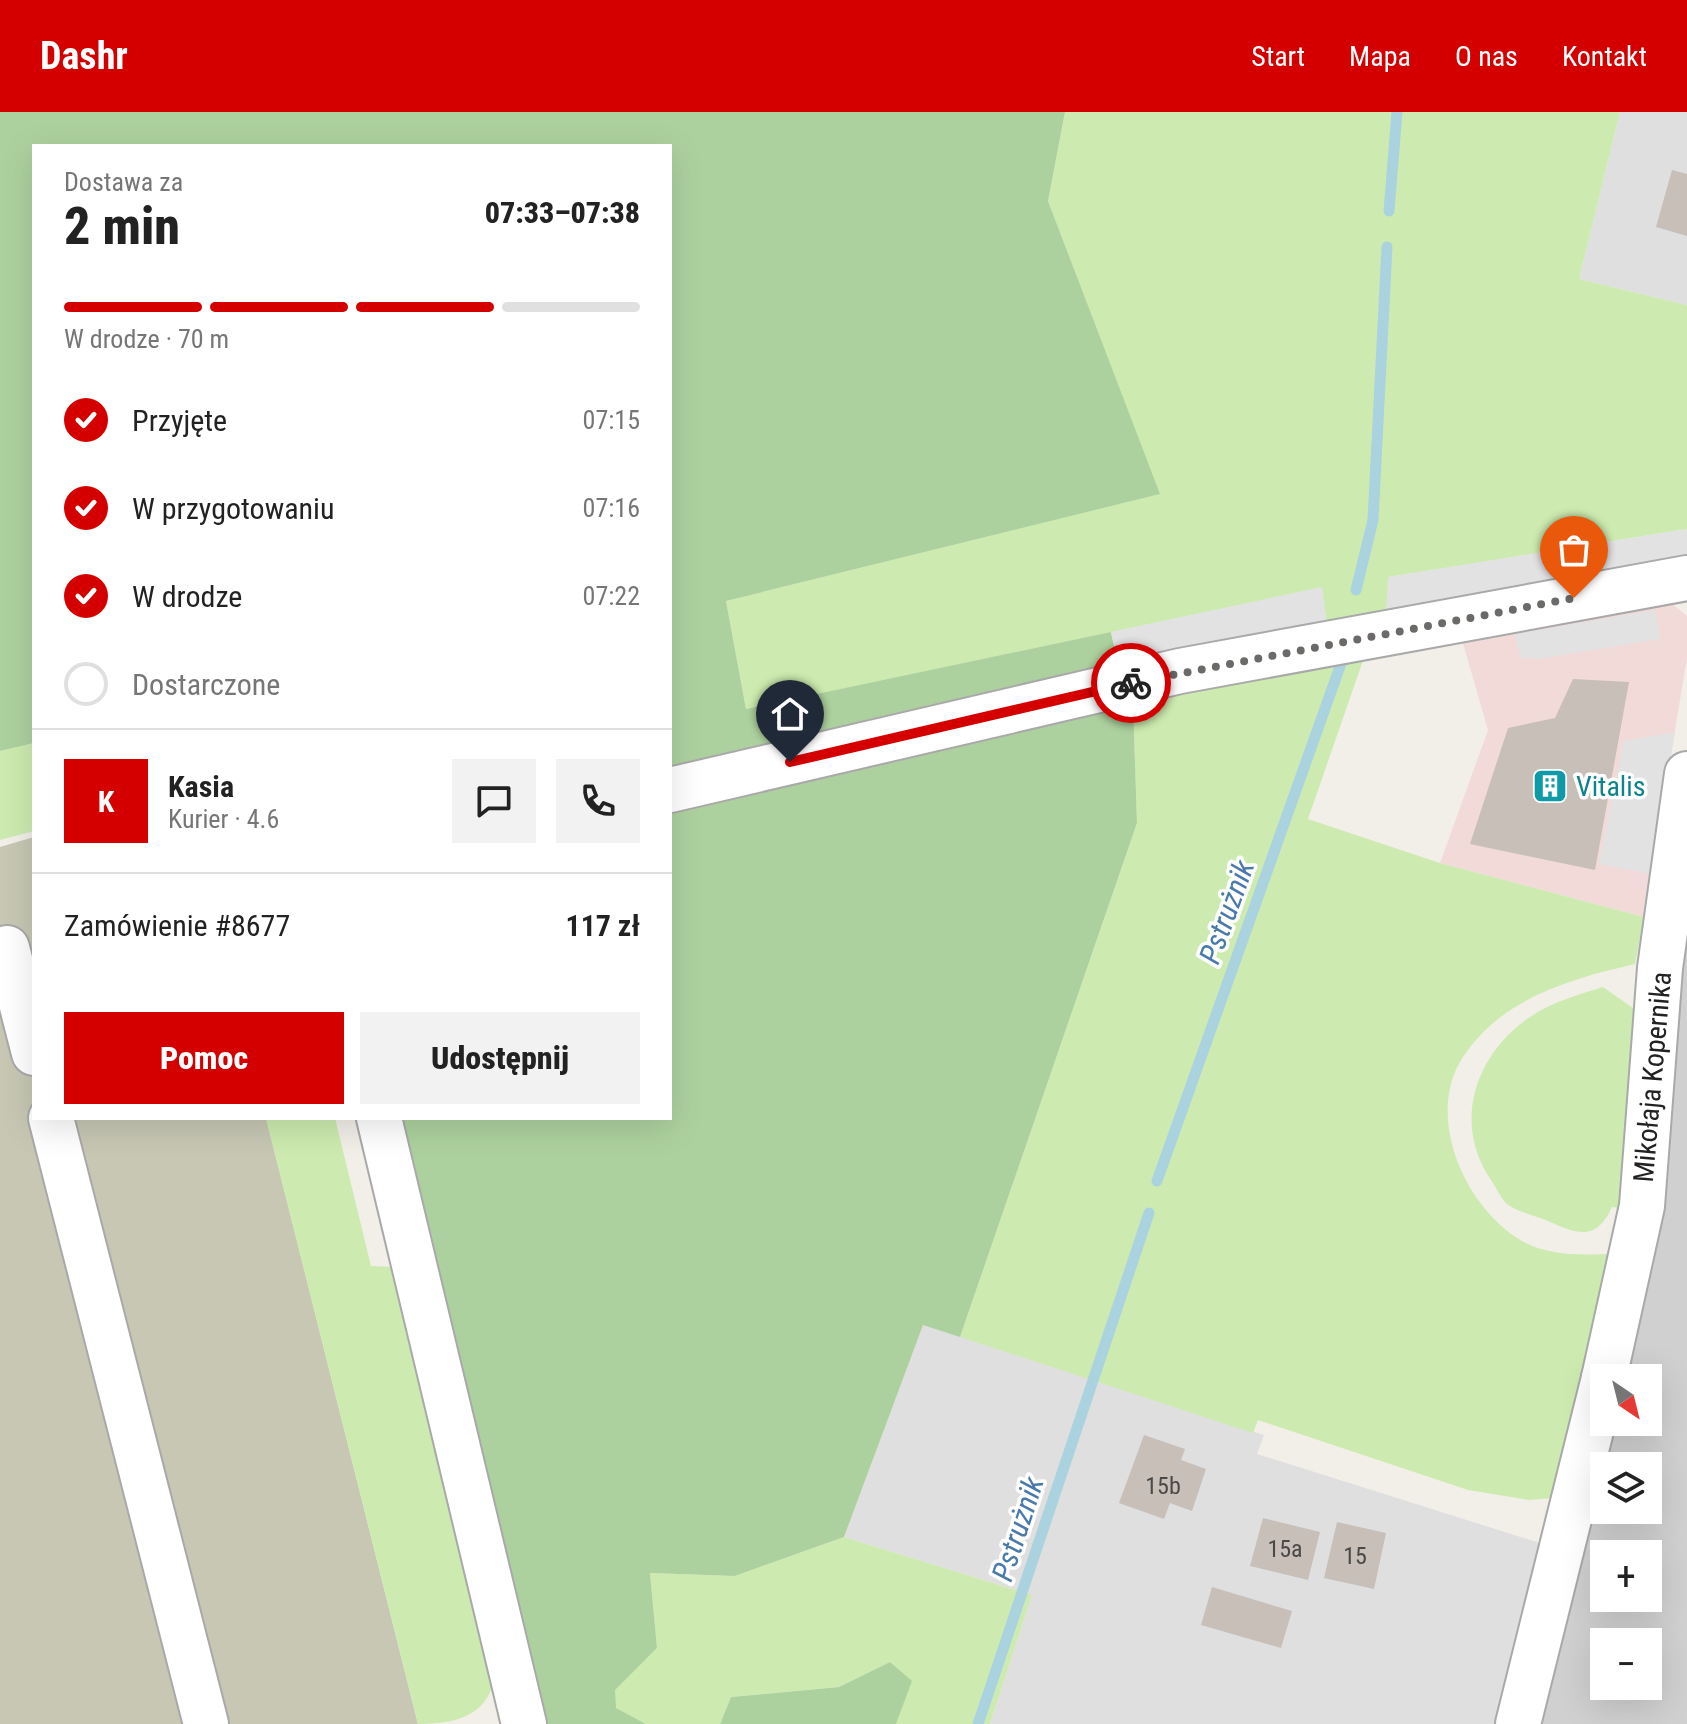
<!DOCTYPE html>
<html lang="pl">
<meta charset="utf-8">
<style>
body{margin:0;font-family:"Roboto Condensed",sans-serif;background:#f2f2f2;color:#222;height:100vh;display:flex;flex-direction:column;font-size:30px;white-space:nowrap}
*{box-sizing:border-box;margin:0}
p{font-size:26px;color:#767676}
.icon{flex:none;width:44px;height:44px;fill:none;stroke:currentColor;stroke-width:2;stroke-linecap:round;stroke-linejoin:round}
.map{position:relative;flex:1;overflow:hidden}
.side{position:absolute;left:32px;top:32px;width:640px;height:976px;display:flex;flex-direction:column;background:#fff;border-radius:0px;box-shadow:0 8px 32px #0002}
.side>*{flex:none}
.needle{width:52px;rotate:145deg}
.fabs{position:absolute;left:1590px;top:1252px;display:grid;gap:16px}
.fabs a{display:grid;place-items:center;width:72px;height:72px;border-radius:0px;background:#fff;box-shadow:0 8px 32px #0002;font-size:40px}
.pin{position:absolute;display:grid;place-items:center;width:68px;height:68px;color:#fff;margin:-82px -34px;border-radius:50% 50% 50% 0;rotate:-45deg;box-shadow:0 0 8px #0007}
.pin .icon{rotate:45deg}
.courier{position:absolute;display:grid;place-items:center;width:80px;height:80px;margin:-40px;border:6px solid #d40000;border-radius:50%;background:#fff;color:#222;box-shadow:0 2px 10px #0007}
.headline em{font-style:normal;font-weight:800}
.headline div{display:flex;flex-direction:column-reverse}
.headline{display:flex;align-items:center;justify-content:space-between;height:136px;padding:0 32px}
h1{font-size:52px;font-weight:800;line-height:60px}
.bar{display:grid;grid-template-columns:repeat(4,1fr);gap:12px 8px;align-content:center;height:96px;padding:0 32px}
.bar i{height:10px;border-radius:6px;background:#e0e0e0}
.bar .selected{background:#d40000}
.bar p{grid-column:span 4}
.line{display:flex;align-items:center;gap:20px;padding:0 32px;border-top:2px solid #e0e0e0}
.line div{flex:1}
.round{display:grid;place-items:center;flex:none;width:84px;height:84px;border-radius:0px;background:#f2f2f2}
ol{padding:0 32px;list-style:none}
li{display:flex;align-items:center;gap:24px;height:88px}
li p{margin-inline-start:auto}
li .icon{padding:8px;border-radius:50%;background:#d40000;color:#fff;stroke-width:4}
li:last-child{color:#767676}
li i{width:44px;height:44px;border:4px solid #e0e0e0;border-radius:50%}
.button{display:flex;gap:16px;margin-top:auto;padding:16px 32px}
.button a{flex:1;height:92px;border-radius:0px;background:#d40000;color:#fff;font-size:32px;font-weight:800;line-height:92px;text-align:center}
.button a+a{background:#f2f2f2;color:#222}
header{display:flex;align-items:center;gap:48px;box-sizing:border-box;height:112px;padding:0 40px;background:#d40000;color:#fff}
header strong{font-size:38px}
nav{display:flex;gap:44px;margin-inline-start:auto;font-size:28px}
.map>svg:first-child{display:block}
.residential{fill:#e0dfdf}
.commercial{fill:#f2dad9}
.religious{fill:#d0d0d0;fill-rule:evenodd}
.construction{fill:#c7c7b4}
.grass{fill:#cdebb0}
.forest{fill:#add19e}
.parking{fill:#e2e2e2}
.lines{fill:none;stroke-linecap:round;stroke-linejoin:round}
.stream{stroke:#aad3df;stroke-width:11}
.building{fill:#c7bfb8}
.minor-casing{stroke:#a9a9a9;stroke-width:48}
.minor{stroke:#fff;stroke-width:44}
.done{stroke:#6b6a68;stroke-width:8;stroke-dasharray:0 14.4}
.route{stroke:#d40000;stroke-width:10}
.labels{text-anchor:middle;stroke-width:7;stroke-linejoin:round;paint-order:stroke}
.number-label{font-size:24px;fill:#4b4948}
.culture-label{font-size:28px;fill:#0d838f;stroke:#fff;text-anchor:start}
.street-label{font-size:28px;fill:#222;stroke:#fff}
.water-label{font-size:30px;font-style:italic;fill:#4a7aab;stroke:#fff}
</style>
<header>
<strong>Dashr</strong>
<nav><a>Start</a><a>Mapa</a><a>O nas</a><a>Kontakt</a></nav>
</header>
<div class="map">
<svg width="1687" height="1612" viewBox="0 0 1687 1612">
<rect width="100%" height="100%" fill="#f2efe9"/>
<g class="residential">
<path d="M 1620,0 L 1687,0 L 1687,193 L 1579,167 Z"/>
<path d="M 923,1212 L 1264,1323 L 1257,1342 L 1543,1432 L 1499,1612 L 990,1612 L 1032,1483 L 844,1425 Z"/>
</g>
<path class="commercial" d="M 1671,491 L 1687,504 L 1687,546 L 1644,805 L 1440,751 L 1488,618 L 1460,521 Z"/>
<path class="religious" d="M 1681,820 L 1687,821 L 1687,1612 L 1533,1612 L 1612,1310 L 1648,1310 L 1648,1266 L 1623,1266 L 1652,1154 ZM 1604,1354 L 1648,1354 L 1648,1398 L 1604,1398 ZM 1604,1442 L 1648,1442 L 1648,1486 L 1604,1486 ZM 1604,1530 L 1648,1530 L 1648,1574 L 1604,1574 Z"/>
<path class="construction" d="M 34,725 L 34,1006 L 266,1006 L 418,1612 L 0,1612 L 0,735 Z"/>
<g class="grass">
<path d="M 1065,0 L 1620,0 L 1579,167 L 1687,193 L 1687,417 L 1389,465 L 1386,502 L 1327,513 L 1321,476 L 746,597 L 726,489 L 1159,382 L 1048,89 Z"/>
<path d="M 1366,540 L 1308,707 L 1440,751 L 1644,805 L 1635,852 C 1570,867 1502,886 1463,945 C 1424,1004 1465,1096 1522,1129 C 1552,1146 1591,1143 1623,1141 L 1552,1386 L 1529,1388 L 1468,1378 L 1258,1308 L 1253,1321 L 960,1225 L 1137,711 L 1133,590 Z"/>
<path d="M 34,631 L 34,719 L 0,728 L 0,639 Z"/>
<path d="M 1603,875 L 1633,896 L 1644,915 L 1626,1097 L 1612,1095 C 1596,1130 1577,1122 1548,1109 C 1535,1104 1519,1100 1508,1093 C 1501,1087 1496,1075 1491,1068 C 1452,1011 1475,942 1530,905 C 1552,890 1577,883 1603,875 Z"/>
<path d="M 266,1006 L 335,1006 L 371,1154 L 397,1155 L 495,1565 C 487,1605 454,1612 418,1612 Z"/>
<path d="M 844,1425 L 1032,1483 L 990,1612 L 896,1612 L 911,1570 L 890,1550 L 839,1575 L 731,1585 L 720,1612 L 646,1612 L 615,1596 L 615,1577 L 657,1536 L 650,1461 L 735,1464 Z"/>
</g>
<g class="forest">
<path d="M 0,0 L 1065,0 L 1048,89 L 1160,382 L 726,489 L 746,597 L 1111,520 L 1118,552 L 670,658 L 670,34 L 34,34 L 34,631 L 0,639 Z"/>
<path d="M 1133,590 L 1137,711 L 960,1225 L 923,1213 L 844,1425 L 735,1464 L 650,1461 L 657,1536 L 615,1578 L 616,1596 L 646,1612 L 542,1612 L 398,1006 L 670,1006 L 670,699 Z"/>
<path d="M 890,1550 L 912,1569 L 896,1612 L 720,1612 L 731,1585 L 839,1575 Z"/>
</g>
<g class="parking">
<path d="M 1687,417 L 1687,446 L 1386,502 L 1388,465 Z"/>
<path d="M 1322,475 L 1327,513 L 1118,552 L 1111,520 Z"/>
<path d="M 1655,498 L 1660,527 L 1538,547 L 1520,546 L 1515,522 Z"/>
<path d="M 1675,620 L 1651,762 L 1599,752 L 1624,629 Z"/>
</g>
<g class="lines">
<g class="stream">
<path d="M 1389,99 L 1397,0"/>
<path d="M 1356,478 L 1373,408 L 1387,135"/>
<path d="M 1157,1069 L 1343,546"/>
<path d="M 978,1612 L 1149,1101"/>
</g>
</g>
<g class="building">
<path d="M 1672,58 L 1687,62 L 1687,124 L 1656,115 Z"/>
<path d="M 1573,567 L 1629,570 L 1595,758 L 1470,732 L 1508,616 L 1555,606 Z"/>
<path d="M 1144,1323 L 1185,1337 L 1181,1348 L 1206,1357 L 1192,1399 L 1170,1391 L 1164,1407 L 1119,1391 Z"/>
<path d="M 1263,1406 L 1320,1420 L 1308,1468 L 1250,1454 Z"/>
<path d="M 1337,1410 L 1386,1421 L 1374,1477 L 1324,1466 Z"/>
<path d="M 1212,1475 L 1292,1499 L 1281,1536 L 1201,1513 Z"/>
</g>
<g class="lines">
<g class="minor-casing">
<g id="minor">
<path d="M 670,678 L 1180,559 L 1687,466"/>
<path d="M 7,836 L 34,941"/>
<path d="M 51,1006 L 206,1612"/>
<path d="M 379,1006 L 524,1612"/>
<path d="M 1604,1266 L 1642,1094 L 1660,856 L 1687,662"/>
<path d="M 1518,1612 L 1604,1266"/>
</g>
</g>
<use href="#minor" class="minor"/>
</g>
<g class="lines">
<path class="done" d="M 1131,571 L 1574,486"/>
<path class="route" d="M 790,650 L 1131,571"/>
</g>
<defs>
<g id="building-square" transform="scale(1.8)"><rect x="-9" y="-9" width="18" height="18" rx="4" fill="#0f9aa8" stroke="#fff"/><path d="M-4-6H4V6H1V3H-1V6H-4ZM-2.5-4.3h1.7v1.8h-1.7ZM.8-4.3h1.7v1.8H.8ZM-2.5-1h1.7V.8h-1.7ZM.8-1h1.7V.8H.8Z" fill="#fff"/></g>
</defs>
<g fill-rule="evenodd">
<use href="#building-square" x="1550" y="674"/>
</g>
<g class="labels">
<g class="number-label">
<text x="1163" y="1382">15b</text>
<text x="1285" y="1445">15a</text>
<text x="1355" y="1452">15</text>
</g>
<g class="culture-label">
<text x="1576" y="684">Vitalis</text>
</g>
<g class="street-label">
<text transform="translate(1652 965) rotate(-85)" y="10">Mikołaja Kopernika</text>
</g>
<g class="water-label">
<text transform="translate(1227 800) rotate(-70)" y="10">Pstrużnik</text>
<text transform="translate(1018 1417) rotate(-72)" y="10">Pstrużnik</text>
</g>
</g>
</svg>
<div class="fabs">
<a><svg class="needle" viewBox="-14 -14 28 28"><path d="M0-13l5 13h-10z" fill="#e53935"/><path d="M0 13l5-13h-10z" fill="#767676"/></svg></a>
<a><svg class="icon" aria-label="layers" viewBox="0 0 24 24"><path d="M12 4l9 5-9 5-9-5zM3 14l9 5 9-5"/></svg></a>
<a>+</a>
<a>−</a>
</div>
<div class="pin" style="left:1574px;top:486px;background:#ea580c"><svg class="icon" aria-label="bag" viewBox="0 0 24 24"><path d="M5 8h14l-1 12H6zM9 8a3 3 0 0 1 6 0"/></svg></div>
<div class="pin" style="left:790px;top:650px;background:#1f2937"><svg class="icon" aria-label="home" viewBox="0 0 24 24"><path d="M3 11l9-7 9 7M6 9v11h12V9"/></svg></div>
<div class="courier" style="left:1131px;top:571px"><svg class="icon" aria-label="bike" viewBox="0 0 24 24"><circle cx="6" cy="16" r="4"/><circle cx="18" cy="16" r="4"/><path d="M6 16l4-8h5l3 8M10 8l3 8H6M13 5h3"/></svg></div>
<section class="side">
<div class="headline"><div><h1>2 min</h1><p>Dostawa za</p></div><em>07:33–07:38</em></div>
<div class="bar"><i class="selected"></i><i class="selected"></i><i class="selected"></i><i></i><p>W drodze · 70 m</p></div>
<ol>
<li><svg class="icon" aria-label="check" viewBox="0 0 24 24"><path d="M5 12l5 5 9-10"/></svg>Przyjęte<p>07:15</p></li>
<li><svg class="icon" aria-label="check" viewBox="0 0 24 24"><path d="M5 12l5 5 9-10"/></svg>W przygotowaniu<p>07:16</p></li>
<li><svg class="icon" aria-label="check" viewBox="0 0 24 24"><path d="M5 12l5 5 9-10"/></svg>W drodze<p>07:22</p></li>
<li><i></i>Dostarczone</li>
</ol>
<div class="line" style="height:144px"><b class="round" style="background:#d40000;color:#fff">K</b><div><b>Kasia</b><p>Kurier · 4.6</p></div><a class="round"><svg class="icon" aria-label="chat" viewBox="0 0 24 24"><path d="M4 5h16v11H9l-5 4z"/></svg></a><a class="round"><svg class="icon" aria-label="phone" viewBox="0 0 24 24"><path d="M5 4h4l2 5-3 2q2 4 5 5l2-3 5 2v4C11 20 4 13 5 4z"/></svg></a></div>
<div class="line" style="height:104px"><div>Zamówienie #8677</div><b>117 zł</b></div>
<div class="button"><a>Pomoc</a><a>Udostępnij</a></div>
</section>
</div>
